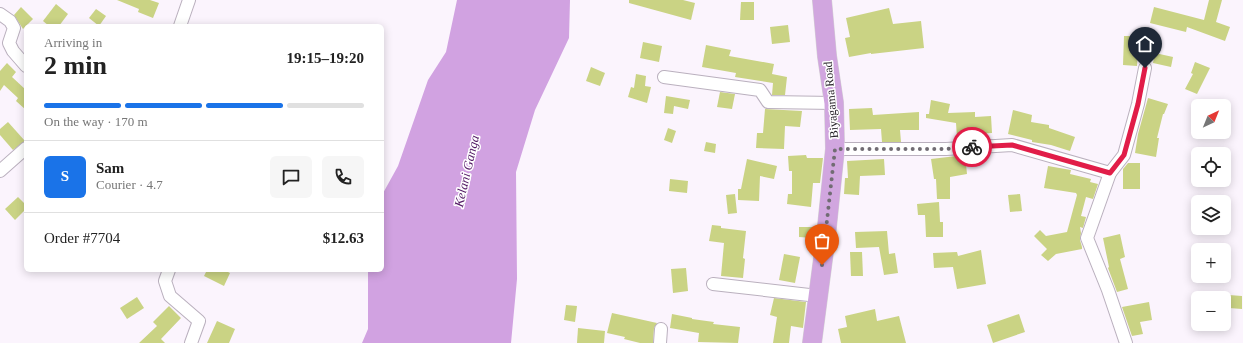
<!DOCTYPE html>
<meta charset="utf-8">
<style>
body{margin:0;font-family:"Times New Roman",serif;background:#f6f6f6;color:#222;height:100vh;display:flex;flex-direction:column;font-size:15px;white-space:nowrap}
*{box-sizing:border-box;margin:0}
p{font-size:13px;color:#767676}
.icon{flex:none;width:22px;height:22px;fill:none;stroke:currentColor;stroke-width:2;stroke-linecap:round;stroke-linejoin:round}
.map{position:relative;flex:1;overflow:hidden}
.sheet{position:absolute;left:24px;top:24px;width:360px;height:248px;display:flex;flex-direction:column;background:#fff;border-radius:6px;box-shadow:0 2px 10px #0003}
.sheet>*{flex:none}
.needle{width:26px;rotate:43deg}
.tools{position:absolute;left:1191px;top:99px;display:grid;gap:8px}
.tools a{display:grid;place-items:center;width:40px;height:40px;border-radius:6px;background:#fff;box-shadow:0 2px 10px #0003;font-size:20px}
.pin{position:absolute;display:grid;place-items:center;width:34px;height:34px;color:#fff;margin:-41px -17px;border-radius:50% 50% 50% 0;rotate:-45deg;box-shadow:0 0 4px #0007}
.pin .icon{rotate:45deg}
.courier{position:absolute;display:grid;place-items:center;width:40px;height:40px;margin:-20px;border:3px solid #e11d48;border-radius:50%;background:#fff;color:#222;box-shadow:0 1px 5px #0007}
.summary em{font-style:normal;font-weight:800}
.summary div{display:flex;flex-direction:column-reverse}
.summary{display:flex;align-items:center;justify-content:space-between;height:68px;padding:0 20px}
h1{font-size:26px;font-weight:800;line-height:30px}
.bar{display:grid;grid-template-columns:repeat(4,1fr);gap:6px 4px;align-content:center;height:48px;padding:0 20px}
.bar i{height:5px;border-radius:3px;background:#e0e0e0}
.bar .selected{background:#1a73e8}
.bar p{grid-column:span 4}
.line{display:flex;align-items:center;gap:10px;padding:0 20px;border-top:1px solid #e0e0e0}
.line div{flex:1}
.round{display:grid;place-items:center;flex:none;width:42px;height:42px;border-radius:6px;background:#f6f6f6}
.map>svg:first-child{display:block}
.water{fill:#d1a2e1}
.building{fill:#cad384}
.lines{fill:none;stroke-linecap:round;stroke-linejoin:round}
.minor-casing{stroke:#bab0be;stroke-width:14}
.primary-casing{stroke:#d4d3d4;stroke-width:20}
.minor{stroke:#fff;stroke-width:12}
.primary{stroke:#d1a6df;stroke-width:19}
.done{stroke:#716c73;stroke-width:4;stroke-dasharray:0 7.2}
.route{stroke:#e11d48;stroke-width:5}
.labels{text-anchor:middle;stroke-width:3;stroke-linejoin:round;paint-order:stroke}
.street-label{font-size:12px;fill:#262228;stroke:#fff}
.water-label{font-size:13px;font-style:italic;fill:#531a65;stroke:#fff}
</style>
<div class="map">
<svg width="1243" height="343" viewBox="0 0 1243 343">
<rect width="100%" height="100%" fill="#fbf4fd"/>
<path class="water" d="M 457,0 L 570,0 L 569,38 L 535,110 L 516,172 L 517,279 L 511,343 L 362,343 L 368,329 L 368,270 L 382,270 L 382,195 L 398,166 L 428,80 L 446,52 Z"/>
<g class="building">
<path d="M 117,0 L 150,0 L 159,3 L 153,18 L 138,12 L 139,9 Z"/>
<path d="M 629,0 L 683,0 L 695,3 L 691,20 L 629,3 Z"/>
<path d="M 1209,0 L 1222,0 L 1216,22 L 1230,27 L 1225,41 L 1187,27 L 1186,32 L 1150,23 L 1154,7 L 1204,20 Z"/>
<path d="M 741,2 L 754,2 L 754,20 L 740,20 Z"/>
<path d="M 56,4 L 68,14 L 59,26 L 49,26 L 43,21 Z"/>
<path d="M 21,7 L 33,19 L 23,29 L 14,15 Z"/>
<path d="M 889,8 L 893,24 L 921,21 L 924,48 L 871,54 L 871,53 L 849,57 L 845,38 L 850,37 L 846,18 Z"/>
<path d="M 96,9 L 106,16 L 99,26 L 89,18 Z"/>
<path d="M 788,25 L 790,42 L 772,44 L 770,27 Z"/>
<path d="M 1124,36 L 1139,36 L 1137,66 L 1123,65 Z"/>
<path d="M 643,42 L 662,46 L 659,62 L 640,58 Z"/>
<path d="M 706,45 L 731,50 L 729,56 L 774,64 L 772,74 L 787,77 L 785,95 L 772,95 L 773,83 L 735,77 L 736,73 L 702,67 Z"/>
<path d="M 1155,53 L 1173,57 L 1171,67 L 1153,63 Z"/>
<path d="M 1195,62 L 1210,68 L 1197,94 L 1185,89 L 1193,74 L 1191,73 Z"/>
<path d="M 7,63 L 16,72 L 12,77 L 26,90 L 26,110 L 16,101 L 18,98 L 4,85 L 0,91 L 0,71 Z"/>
<path d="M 591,67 L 605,73 L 600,86 L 586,81 Z"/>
<path d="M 636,74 L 646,76 L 645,86 L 651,87 L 647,103 L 628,97 L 631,87 L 634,88 Z"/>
<path d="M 720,92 L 735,94 L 732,109 L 717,107 Z"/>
<path d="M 666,96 L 690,100 L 688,109 L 674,106 L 673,114 L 664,113 Z"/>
<path d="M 1148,98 L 1168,104 L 1164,114 L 1163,114 L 1157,138 L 1159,138 L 1156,157 L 1135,153 L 1138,134 Z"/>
<path d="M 931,100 L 950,104 L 948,113 L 975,112 L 975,117 L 991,116 L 992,133 L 976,134 L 976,137 L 957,138 L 956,123 L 926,118 L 926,114 L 929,114 Z"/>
<path d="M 872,108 L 873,115 L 919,112 L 919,130 L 900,130 L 901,142 L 882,142 L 881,129 L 850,130 L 849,109 Z"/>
<path d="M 765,109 L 802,111 L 800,127 L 785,126 L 784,149 L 756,148 L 757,133 L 763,133 Z"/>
<path d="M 1013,110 L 1032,115 L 1031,122 L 1049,125 L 1049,128 L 1075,137 L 1070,151 L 1051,145 L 1032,142 L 1032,140 L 1008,134 Z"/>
<path d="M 8,122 L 25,141 L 13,150 L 0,135 L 0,129 Z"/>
<path d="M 668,128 L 676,131 L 672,143 L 664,140 Z"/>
<path d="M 706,142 L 716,144 L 715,153 L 704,151 Z"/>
<path d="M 806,155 L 807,158 L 823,158 L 820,183 L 813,183 L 811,207 L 787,204 L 788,194 L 792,194 L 792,171 L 789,171 L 788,156 Z"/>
<path d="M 965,155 L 967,174 L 950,177 L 950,199 L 937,199 L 936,179 L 934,179 L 931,159 Z"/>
<path d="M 747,159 L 777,166 L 774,179 L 760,176 L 759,201 L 738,200 L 738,189 L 741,189 Z"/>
<path d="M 884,159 L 885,175 L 860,176 L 859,195 L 844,194 L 845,178 L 848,178 L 847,161 Z"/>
<path d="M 1128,163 L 1140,163 L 1140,189 L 1123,189 L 1123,169 Z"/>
<path d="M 1048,166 L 1071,170 L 1070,174 L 1091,179 L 1090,182 L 1098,184 L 1093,199 L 1086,197 L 1081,216 L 1086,217 L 1083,228 L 1080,227 L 1081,233 L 1080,240 L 1082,247 L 1082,249 L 1056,254 L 1048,261 L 1041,255 L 1047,249 L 1034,236 L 1040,230 L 1046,236 L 1067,232 L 1077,195 L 1076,193 L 1044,188 Z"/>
<path d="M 670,179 L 688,181 L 687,193 L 669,191 Z"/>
<path d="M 735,194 L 737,213 L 728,214 L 726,195 Z"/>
<path d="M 1020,194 L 1022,211 L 1010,212 L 1008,195 Z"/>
<path d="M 18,197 L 26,205 L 26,209 L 15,220 L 5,209 Z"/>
<path d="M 939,202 L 940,222 L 943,222 L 943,237 L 926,237 L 925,215 L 918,215 L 917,204 Z"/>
<path d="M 712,225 L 721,226 L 721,228 L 746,231 L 743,258 L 745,259 L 743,278 L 721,276 L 724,243 L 709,241 Z"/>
<path d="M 799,227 L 813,227 L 813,238 L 799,237 Z"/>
<path d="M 887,231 L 889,254 L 895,253 L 898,273 L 884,275 L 879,247 L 856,248 L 855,232 Z"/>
<path d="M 1120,234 L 1125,257 L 1120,259 L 1128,289 L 1117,292 L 1108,268 L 1109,267 L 1103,238 Z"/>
<path d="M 981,250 L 986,284 L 957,289 L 953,267 L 934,268 L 933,253 L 957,252 L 958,256 Z"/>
<path d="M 850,252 L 862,252 L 863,276 L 851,276 Z"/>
<path d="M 784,254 L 800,257 L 795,283 L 779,280 Z"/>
<path d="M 686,268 L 688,291 L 673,293 L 671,269 Z"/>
<path d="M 207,270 L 224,270 L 230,273 L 224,286 L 204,276 Z"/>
<path d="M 1229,295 L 1242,296 L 1242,309 L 1229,308 Z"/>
<path d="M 137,297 L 144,308 L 127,319 L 120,308 Z"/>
<path d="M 774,298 L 806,302 L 803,328 L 791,326 L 789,343 L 773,343 L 777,317 L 770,315 Z"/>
<path d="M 1149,302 L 1152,320 L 1140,322 L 1143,334 L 1132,336 L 1122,307 Z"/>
<path d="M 566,305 L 577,306 L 575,322 L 564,320 Z"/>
<path d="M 169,306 L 181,318 L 161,339 L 165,343 L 139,343 L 157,326 L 153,322 Z"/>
<path d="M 875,309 L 877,321 L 899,316 L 906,343 L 841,343 L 838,329 L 847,327 L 845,316 Z"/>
<path d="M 612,313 L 657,323 L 654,328 L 653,343 L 640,343 L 624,339 L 625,337 L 607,333 Z"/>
<path d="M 672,314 L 692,318 L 692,319 L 714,322 L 713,324 L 740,327 L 738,343 L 698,342 L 699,333 L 670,328 Z"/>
<path d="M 1019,314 L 1025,332 L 993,343 L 987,325 Z"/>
<path d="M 217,321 L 235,329 L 229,343 L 207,343 Z"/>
<path d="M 578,328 L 605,331 L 604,343 L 577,343 Z"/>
</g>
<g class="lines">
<g class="minor-casing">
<g id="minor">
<path d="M 0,14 L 10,21 L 14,28 L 9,43 L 13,51 L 26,66"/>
<path d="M 180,26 L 189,0"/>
<path d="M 664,77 L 760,90 L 768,102 L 834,103"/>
<path d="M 835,149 L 946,149 L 1012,145 L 1110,173 L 1124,155 L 1138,104 L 1145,68"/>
<path d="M 0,171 L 26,148"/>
<path d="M 1110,173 L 1087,238 L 1108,290 L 1126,343"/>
<path d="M 169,270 L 165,281 L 170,296 L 199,321 L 191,343"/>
<path d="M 713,284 L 818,296"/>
<path d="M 660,343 L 661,329"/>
</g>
</g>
<g class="primary-casing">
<path id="primary" d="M 812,343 L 826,236 L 835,149 L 834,103 L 827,56 L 822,0"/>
</g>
<use href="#minor" class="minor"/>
<use href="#primary" class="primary"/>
</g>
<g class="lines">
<path class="done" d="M 822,265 L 835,149 L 946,149 L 972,147"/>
<path class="route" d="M 972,147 L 1012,145 L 1110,173 L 1124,155 L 1138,104 L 1145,68"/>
</g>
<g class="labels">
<g class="street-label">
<text transform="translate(831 100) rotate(-95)" y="4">Biyagama Road</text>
</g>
<g class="water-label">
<text transform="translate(466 171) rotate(-77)" y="5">Kelani Ganga</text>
</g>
</g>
</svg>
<div class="tools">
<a><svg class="needle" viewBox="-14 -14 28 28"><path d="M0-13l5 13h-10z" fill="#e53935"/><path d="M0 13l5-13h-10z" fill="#767676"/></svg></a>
<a><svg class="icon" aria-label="locate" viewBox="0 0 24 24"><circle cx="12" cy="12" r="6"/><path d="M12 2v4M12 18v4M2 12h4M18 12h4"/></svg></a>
<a><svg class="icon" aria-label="layers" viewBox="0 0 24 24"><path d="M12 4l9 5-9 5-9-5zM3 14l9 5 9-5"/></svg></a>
<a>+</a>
<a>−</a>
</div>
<div class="pin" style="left:822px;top:265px;background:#ea580c"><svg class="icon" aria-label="bag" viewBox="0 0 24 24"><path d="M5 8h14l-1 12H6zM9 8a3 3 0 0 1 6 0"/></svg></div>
<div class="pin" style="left:1145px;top:68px;background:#1f2937"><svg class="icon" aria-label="home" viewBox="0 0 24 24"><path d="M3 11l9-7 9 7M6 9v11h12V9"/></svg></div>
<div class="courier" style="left:972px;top:147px"><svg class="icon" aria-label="bike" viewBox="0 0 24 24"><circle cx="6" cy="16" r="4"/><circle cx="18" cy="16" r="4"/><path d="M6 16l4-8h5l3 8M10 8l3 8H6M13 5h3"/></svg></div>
<section class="sheet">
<div class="summary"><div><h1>2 min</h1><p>Arriving in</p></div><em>19:15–19:20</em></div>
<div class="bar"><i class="selected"></i><i class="selected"></i><i class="selected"></i><i></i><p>On the way · 170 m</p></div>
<div class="line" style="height:72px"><b class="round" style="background:#1a73e8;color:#fff">S</b><div><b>Sam</b><p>Courier · 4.7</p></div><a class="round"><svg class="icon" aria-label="chat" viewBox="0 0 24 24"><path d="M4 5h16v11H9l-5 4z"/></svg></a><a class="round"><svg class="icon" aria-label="phone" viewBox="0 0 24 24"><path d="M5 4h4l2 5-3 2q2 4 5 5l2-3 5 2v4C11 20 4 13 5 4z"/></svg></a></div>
<div class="line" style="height:52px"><div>Order #7704</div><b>$12.63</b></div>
</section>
</div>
